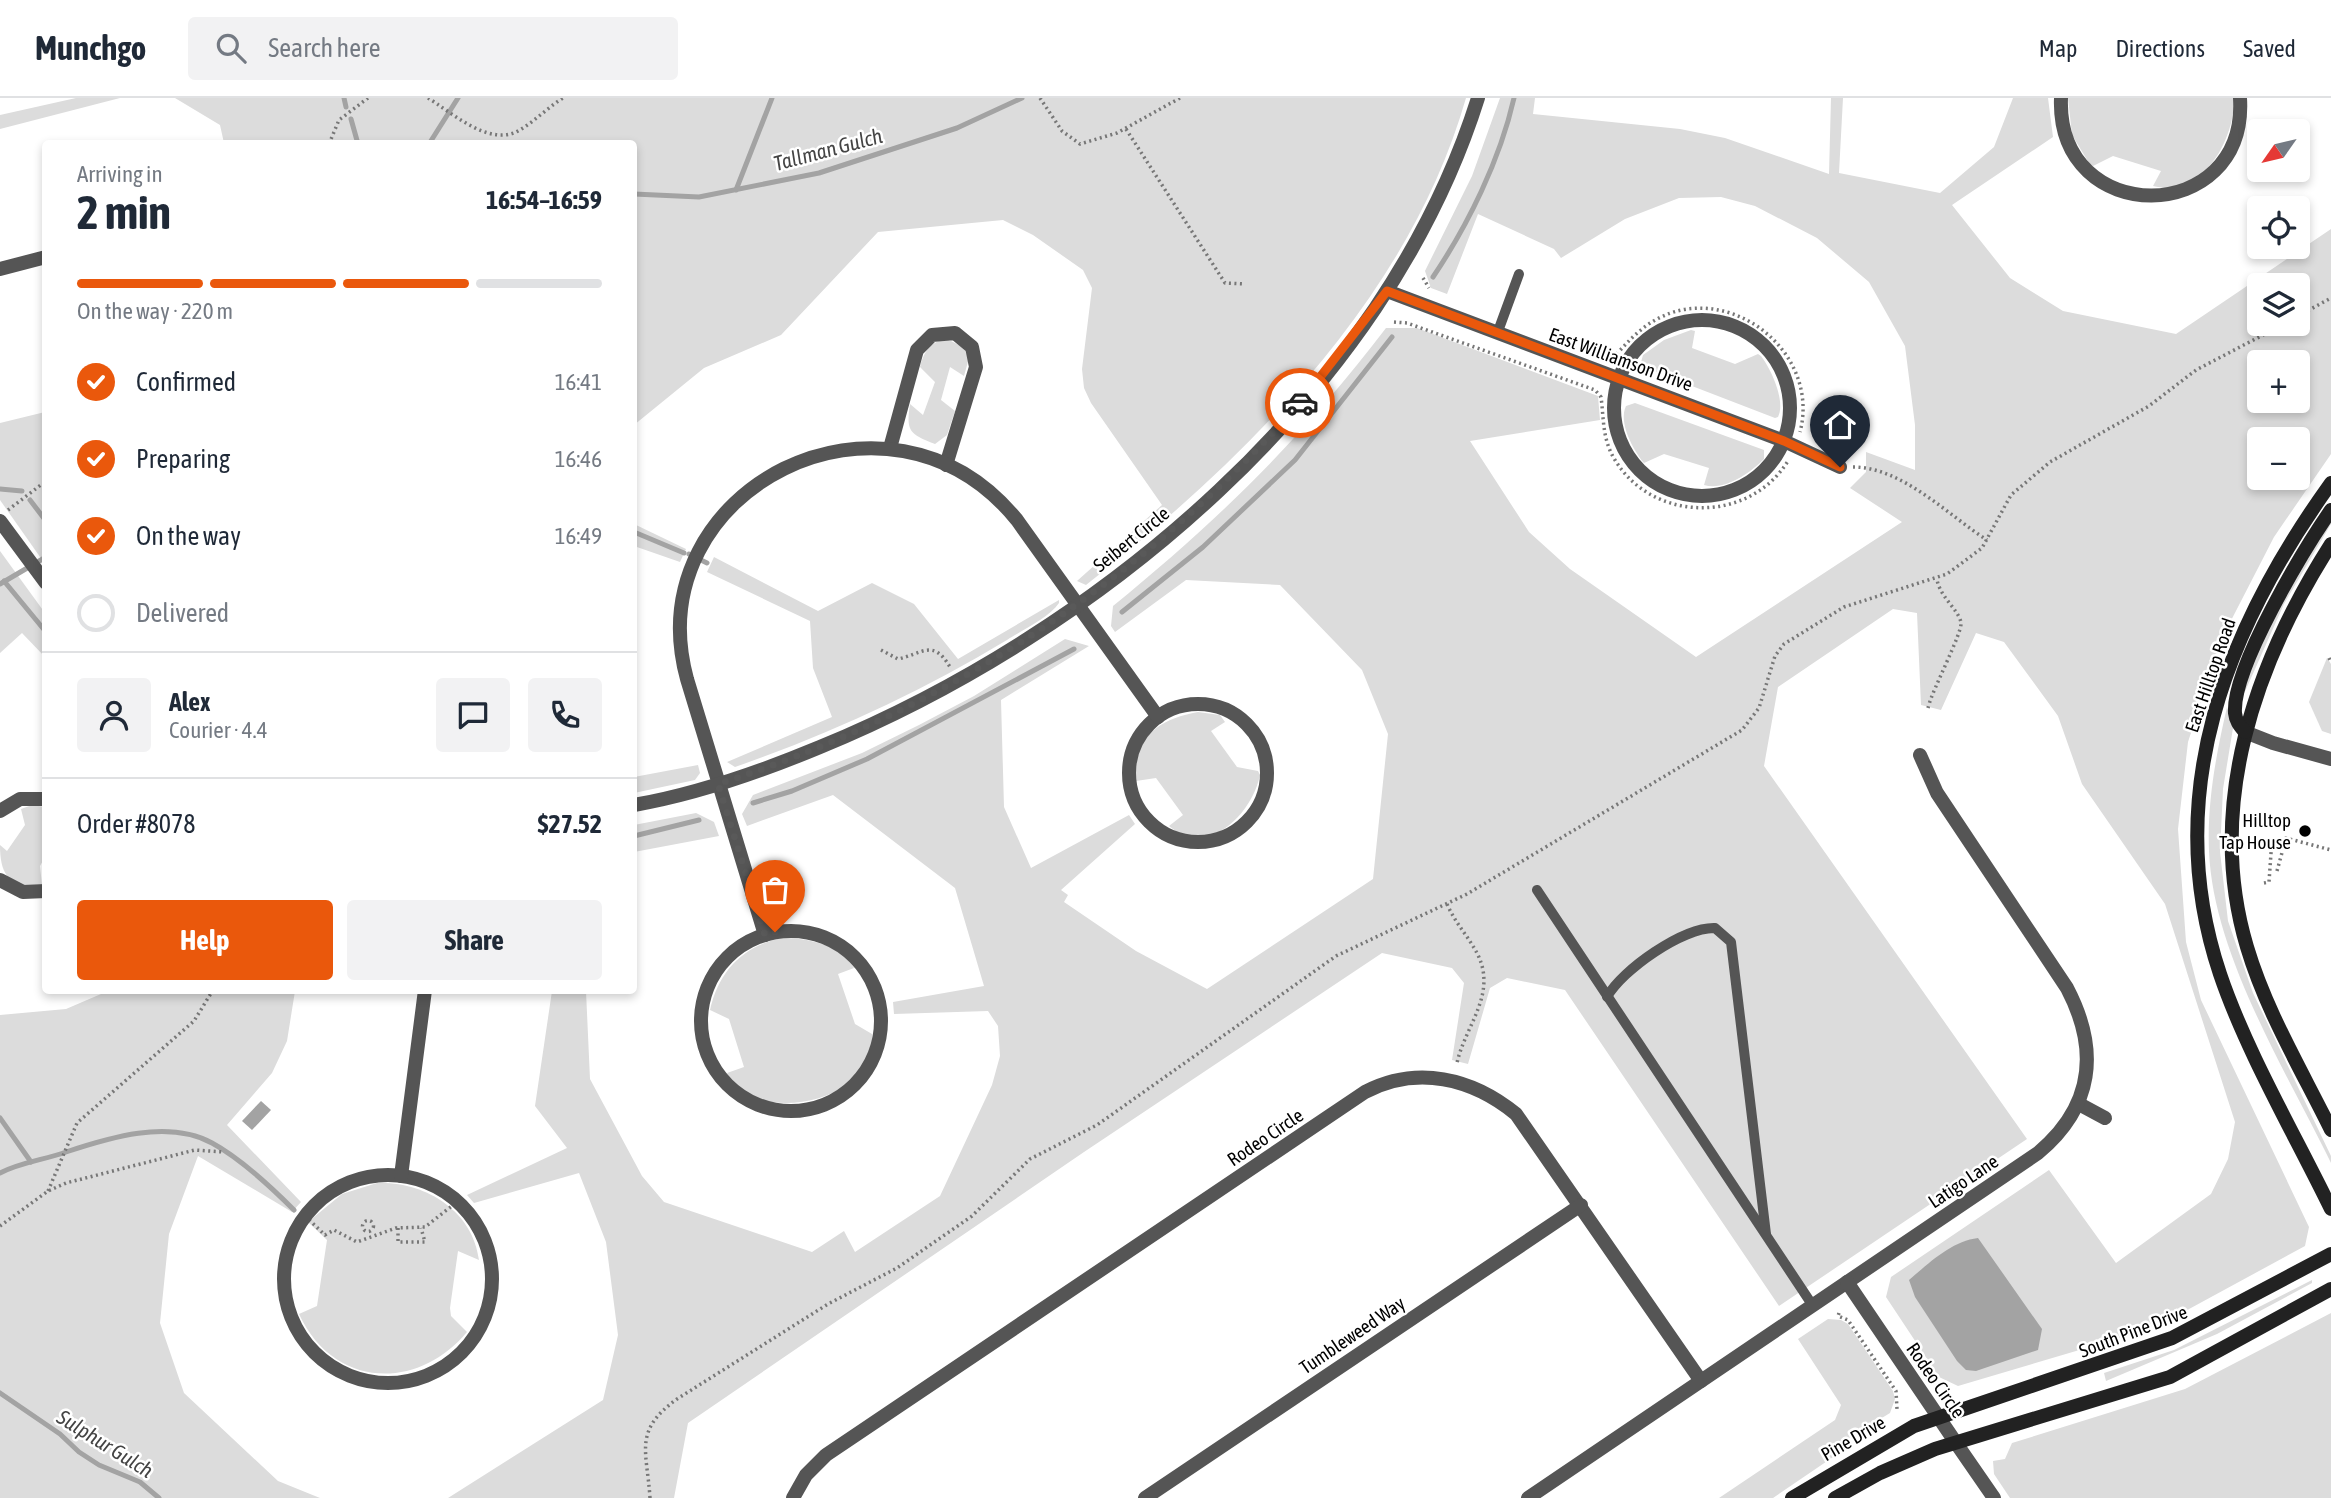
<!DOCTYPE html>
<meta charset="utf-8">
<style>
body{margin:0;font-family:"Asap Condensed",sans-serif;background:#f2f2f3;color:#1f2937;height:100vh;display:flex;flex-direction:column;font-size:26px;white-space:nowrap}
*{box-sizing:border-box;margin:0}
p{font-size:23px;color:#747a83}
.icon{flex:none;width:38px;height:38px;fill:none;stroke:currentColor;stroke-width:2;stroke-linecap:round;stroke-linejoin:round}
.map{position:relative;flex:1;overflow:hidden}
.drawer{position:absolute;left:42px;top:42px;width:595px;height:854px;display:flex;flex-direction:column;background:#fff;border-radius:7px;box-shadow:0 4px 10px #0003}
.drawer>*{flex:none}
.needle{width:46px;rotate:236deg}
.fabs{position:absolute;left:2247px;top:21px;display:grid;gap:14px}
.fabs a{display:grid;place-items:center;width:63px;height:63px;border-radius:7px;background:#fff;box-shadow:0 4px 10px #0003;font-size:35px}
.pin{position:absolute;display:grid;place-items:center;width:60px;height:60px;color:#fff;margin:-72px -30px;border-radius:50% 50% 50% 0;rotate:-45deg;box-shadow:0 0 7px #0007}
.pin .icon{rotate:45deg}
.courier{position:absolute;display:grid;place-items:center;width:70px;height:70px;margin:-35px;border:5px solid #ea580c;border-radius:50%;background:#fff;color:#222;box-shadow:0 2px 9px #0007}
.headline em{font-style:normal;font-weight:700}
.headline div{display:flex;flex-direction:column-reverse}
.headline{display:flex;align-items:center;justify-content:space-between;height:119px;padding:0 35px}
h1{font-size:46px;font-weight:700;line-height:52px}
.bar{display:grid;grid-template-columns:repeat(4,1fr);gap:10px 7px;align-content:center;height:84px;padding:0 35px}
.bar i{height:9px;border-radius:5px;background:#e0e1e3}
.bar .on{background:#ea580c}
.bar p{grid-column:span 4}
.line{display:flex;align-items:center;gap:18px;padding:0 35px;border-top:2px solid #e0e1e3}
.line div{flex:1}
.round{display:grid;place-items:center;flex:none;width:74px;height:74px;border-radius:7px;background:#f2f2f3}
ol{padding:0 35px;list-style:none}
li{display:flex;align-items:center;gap:21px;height:77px}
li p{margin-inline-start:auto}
li .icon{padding:7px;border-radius:50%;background:#ea580c;color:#fff;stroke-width:4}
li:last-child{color:#747a83}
li i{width:38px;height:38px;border:4px solid #e0e1e3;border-radius:50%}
.cta{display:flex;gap:14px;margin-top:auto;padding:14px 35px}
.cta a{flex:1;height:80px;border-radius:7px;background:#ea580c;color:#fff;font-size:28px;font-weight:700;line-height:80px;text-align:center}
.cta a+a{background:#f2f2f3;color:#1f2937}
header{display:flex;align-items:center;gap:42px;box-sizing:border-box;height:98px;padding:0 35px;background:#fff;border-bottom:2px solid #e0e1e3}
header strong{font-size:33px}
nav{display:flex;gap:38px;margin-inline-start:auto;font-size:24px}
.search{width:490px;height:63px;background:#f2f2f3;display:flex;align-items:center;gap:18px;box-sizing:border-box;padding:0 24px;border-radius:7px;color:#747a83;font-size:26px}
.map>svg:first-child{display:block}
.green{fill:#dcdcdc;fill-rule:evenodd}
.water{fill:#a3a3a3}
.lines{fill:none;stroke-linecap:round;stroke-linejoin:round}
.stream{stroke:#a3a3a3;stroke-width:5}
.path{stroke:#777;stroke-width:3.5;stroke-dasharray:2 3.5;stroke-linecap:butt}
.service{stroke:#555;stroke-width:10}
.minor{stroke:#555;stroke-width:14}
.tertiary{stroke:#555;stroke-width:14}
.secondary{stroke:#222;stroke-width:14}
.done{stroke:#595959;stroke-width:7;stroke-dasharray:0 12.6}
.route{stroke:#ea580c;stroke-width:9}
.poi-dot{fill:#000;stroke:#fff;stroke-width:2.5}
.labels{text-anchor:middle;stroke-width:5;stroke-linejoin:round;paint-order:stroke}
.street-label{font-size:19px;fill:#000;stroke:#fff}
.poi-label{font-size:19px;fill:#000;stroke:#fff;text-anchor:end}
.water-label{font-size:21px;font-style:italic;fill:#444;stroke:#fff}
</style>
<header>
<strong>Munchgo</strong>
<div class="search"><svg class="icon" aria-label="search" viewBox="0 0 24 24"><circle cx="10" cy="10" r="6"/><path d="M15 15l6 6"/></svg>Search here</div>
<nav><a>Map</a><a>Directions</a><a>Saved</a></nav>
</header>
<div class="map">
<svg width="2331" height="1400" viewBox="0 0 2331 1400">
<rect width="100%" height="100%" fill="#fff"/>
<g class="green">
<path d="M 76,0 L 120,0 L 0,31 L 0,17 Z"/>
<path d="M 175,0 L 1466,0 C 1408,202 1246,361 1086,487 L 1077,483 L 1162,407 L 1091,305 L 1084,290 L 1082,271 L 1092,190 L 1083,172 L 1033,137 L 1003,122 L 878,134 L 781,237 L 704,270 L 634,327 L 634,46 L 224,45 L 220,27 Z"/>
<path d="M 1500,0 L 1535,0 L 1533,16 L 1680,31 L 1725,40 L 1829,76 L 1831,0 L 1843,0 L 1839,75 L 1940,95 L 1994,49 L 2013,0 L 2048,0 L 2053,39 L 1952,107 L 2010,180 L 2063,213 L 2176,236 L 2331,131 L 2331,356 L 2274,439 L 2221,542 L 2188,644 L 2178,731 L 2186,844 L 2201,902 L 2309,1129 L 2305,1148 L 2167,1223 L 2120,1240 L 1958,1288 L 1939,1279 L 1886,1199 L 1891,1179 L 2049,1072 L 2116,1165 L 2211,1096 L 2228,1061 L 2235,1024 L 2165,806 L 2082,686 L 2058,618 L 2004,544 L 1976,535 L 1941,612 L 1921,607 L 1917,515 L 1893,511 L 1778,589 L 1764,668 L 2027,1041 L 1779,1208 L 1565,892 L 1507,880 L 1490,890 L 1468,966 L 1452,962 L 1464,885 L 1452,870 L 1382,855 L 1084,1054 L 688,1325 L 674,1400 L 448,1400 L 603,1302 L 618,1237 L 606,1144 L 579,1075 L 474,1105 L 467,1097 L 567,1050 L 535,1008 L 552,893 L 586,893 L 590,981 L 642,1078 L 664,1104 L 812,1154 L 844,1133 L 855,1154 L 940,1098 L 992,987 L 1000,958 L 998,928 L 988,913 L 894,916 L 893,904 L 984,888 L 955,790 L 833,697 L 747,728 L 742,716 L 753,697 L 862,655 L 919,627 L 974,598 L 1065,541 L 1089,548 L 1001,602 L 1004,709 L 1031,770 L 1129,717 L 1135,726 L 1061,792 L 1068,797 L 1064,804 L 1136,853 L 1207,891 L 1373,781 L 1388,636 L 1362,572 L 1280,487 L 1186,482 L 1115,534 L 1111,528 L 1113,508 C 1221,420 1302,340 1386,230 L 1417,230 L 1598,298 L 1600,322 L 1470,343 L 1529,434 L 1570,471 L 1696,559 L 1902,424 L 1850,390 L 1866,374 L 1866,354 L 1915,372 L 1915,327 L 1905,248 L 1869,184 L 1817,140 L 1755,108 L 1721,99 L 1679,100 L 1625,121 L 1561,160 L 1554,151 L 1478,116 L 1447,196 L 1431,190 L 1425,173 L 1472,78 ZM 2259,187 L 2298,187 L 2298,226 L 2259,226 ZM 2259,264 L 2298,264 L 2298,303 L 2259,303 ZM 2259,341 L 2298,341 L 2298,380 L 2259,380 Z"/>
<path d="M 2068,0 L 2234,0 C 2235,41 2203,101 2153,88 L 2161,73 L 2113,58 L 2093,68 L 2089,65 L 2072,37 Z"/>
<path d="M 1691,232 L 1695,233 L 1692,250 L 1735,266 L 1758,256 L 1761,258 C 1771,271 1786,303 1778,319 L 1775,320 L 1640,268 L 1643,257 L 1664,242 Z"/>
<path d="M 947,241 L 965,250 L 969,260 L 964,278 L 950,269 L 941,302 L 955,313 L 947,337 L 935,346 C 909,336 906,333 910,306 L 923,317 L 935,284 L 920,269 C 924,253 931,243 947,241 Z"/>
<path d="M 1635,305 L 1764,352 L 1764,361 C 1750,375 1725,393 1704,387 L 1709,370 L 1664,356 L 1644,365 C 1633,352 1618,324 1626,308 Z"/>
<path d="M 45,314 L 46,314 L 45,466 L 0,402 L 0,325 Z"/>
<path d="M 2331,419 L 2331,426 L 2284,506 L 2243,598 C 2258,534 2297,475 2331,419 Z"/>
<path d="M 634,426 L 686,451 L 680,464 L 634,448 Z"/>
<path d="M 0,453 L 45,515 L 45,559 L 22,535 L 0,555 Z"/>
<path d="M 714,459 L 818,513 L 872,485 L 914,506 L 958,561 L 1059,502 L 1059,505 C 1049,520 1022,532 1007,542 C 921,594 830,636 735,669 L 727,664 L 832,619 L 813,570 L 810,523 L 707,474 Z"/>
<path d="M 2327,560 L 2331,566 L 2331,636 L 2322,633 L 2309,604 Z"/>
<path d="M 2227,609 L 2233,630 L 2223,691 L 2220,754 L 2228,823 L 2253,895 L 2331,1058 L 2331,1065 C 2286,973 2213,856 2209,753 C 2207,704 2216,657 2227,609 Z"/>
<path d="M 1198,614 L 1220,617 L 1225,624 L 1211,633 L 1237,669 L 1258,673 L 1260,677 C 1252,716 1208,761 1169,728 L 1183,717 L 1156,680 L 1136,683 C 1133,639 1159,621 1198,614 Z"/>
<path d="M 698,667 L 700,675 L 695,682 L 634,695 L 634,679 Z"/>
<path d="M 32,707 L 45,709 L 45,759 L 40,768 L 42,787 C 9,790 0,777 0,747 L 7,753 L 25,727 L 21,711 Z"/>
<path d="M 696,715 L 714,724 L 719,738 L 634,754 L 634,727 Z"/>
<path d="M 781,840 C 807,840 840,846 854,870 L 838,876 L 855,926 L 872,936 L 873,940 C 868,958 861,976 846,987 C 815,1010 747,1016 727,975 L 744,969 L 729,921 L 710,912 C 719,873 742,849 781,840 Z"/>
<path d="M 108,893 L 295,893 L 287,943 L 272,975 L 227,1027 L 301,1104 L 292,1114 L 198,1058 L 169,1136 L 160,1225 L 184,1295 L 278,1383 L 320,1400 L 0,1400 L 0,917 L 66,911 Z"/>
<path d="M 377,1085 C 424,1083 473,1112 479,1162 L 458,1153 L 450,1210 L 451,1218 L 467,1234 C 417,1294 333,1290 299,1216 L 317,1208 L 327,1142 L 308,1124 L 342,1096 Z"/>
<path d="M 2312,1182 L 2312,1185 L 2217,1236 L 2106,1283 L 2104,1275 L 2174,1252 Z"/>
<path d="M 2331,1215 L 2331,1400 L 2010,1400 L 1994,1376 L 1993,1363 L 2005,1361 L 2012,1345 L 2185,1291 Z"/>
<path d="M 1828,1221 L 1841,1222 L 1848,1226 L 1893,1293 L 1895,1301 L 1890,1315 L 1844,1343 L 1842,1353 L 1773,1400 L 1719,1400 L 1835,1322 L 1841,1307 L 1798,1241 Z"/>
</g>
<g class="water">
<path d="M 261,1003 L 271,1012 L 252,1032 L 242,1023 Z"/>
<path d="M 1978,1140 L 2042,1231 L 2038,1252 L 1976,1273 L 1966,1272 L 1957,1263 L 1915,1199 L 1909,1182 C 1929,1165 1952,1143 1978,1140 Z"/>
</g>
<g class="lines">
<g class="stream">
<path d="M 344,0 L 346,9"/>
<path d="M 351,21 L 358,46"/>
<path d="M 429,46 L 458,0"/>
<path d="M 736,92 L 772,0"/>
<path d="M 634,96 L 699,99 L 819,75 L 957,30 L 1022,0"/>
<path d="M 1433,179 C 1468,127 1500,62 1514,0"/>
<path d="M 0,391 L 22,393"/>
<path d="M 30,402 L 46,423"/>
<path d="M 634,434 L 684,455"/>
<path d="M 689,456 L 707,465"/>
<path d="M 4,483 L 46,534"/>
<path d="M 0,486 L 46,459"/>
<path d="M 1122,514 L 1203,449 L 1295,362 L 1392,239"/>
<path d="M 753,705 L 792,693 L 867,661 L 1074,551"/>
<path d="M 634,738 L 699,722"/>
<path d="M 0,1020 L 31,1064"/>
<path d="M 0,1075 C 21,1064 44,1062 66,1054 C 108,1040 168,1021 212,1045 C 238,1059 273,1091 294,1112"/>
<path d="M 0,1295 L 60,1336 L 79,1354 L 99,1367 L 140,1384 L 159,1400"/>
</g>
<g class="path">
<path d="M 428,0 C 451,14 489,49 518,33 C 534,24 547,10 563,0"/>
<path d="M 1040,0 L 1062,33 L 1080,46 L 1117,35 L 1180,0"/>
<path d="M 1126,31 L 1225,185 L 1245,186"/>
<path d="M 329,46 L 339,22 L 368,0"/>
<path d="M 1423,180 L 1429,190"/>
<path d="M 2298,218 L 2331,200"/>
<path d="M 1394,224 L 1407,225 L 1595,292 L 1601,299 C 1604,321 1602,341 1615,362 C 1653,425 1749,426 1788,363"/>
<path d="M 1606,256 L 1616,257 C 1636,234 1655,216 1687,211 C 1754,202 1818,266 1800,334"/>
<path d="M 1853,369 C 1902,369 1948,417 1987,442"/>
<path d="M 8,412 L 46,383"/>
<path d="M 881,552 L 898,561 C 922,556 933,540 950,569"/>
<path d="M 2329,560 L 2331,564"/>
<path d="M 1928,610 C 1932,592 1963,534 1961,524 C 1957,510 1941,500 1937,482"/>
<path d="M 2277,773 L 2286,740 L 2331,752"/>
<path d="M 2264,785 L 2269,784 L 2272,741 L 2284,743"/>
<path d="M 1447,806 C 1455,825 1469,839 1478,857 C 1497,897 1465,928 1457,965"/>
<path d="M 48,1093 L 77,1025 L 194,923 L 213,892"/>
<path d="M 305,1118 L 325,1137 L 334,1132 L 357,1144 L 396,1130 L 425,1129 L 457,1104"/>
<circle cx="368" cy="1128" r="5.5"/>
<path d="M 0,1128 L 48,1093 L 66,1085 L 195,1052 L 224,1054"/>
<path d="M 398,1130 L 398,1144 L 425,1144 L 421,1130"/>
<path d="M 1839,1215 L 1838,1218 L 1848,1222 L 1896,1293 L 1897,1311"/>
<path d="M 650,1400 C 647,1352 633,1333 677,1301 L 828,1206 L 897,1170 L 972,1118 L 1030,1061 L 1097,1027 L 1336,858 L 1467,796 L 1742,632 L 1759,610 L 1775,558 L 1784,546 L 1844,509 L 1947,476 L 1982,450 L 2011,397 L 2050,364 L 2149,308 L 2196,272 L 2284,226"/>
</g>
<g class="service">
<path d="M 1497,236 L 1519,176"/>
<path d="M 1537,792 L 1813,1208"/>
<path d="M 1607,899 C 1622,872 1683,829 1715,830 L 1731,844 L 1766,1136"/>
</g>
<g class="minor">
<path d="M 2061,0 C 2056,131 2248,129 2240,0"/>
<path d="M 0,171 L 46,159"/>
<path d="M 1387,193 L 1784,343 L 1840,369"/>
<circle cx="1702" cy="310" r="88"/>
<path d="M 890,350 L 917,252 L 932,237 L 955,235 L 972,249 L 976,269 L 946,367"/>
<circle cx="1198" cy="675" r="69"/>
<path d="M 2245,634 L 2273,645 L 2331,661"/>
<path d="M 0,713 L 20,701 L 46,701"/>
<path d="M 0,782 L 23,794 L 46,793"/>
<circle cx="791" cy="923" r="90"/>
<path d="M 765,837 L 687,581 C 635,391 888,263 1017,422 L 1158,619"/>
<path d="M 2079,1006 L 2105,1020"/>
<circle cx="388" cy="1181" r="104"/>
<path d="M 401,1078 L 425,892"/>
<path d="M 1956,1345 L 1994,1400"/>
<path d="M 793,1400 L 806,1377 L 826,1357 L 1365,994 C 1417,967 1472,980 1516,1016 L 1701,1283"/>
<path d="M 1145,1400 L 1581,1107"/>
<path d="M 1528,1400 L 2038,1055 C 2093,1009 2100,953 2067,890 L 1937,695 L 1920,657"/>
</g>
<g class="tertiary">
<path d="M 0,423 L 46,485"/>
<path d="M 634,707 C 698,696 760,674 820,649 C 1100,534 1385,296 1478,0"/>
<path d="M 1847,1184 L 1956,1345"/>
</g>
<g class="secondary">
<path d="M 2331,385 C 2226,531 2160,697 2220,876 C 2246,953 2295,1037 2331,1111"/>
<path d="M 2331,446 C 2255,565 2205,708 2247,849 C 2266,913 2302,973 2331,1032"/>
<path d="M 2245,634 C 2240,628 2236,624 2235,615 C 2232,570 2304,451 2331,412"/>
<path d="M 1792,1400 L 1914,1328 L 2172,1240 L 2331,1156"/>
<path d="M 1835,1400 L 1880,1375 L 1935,1351 L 2170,1279 L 2331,1191"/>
</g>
</g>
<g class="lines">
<path class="done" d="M 775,834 L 765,837 L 718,686 C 944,614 1143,482 1300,305"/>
<path class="route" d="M 1300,305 L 1387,193 L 1784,343 L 1840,369"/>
</g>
<circle class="poi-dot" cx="2305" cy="733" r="7"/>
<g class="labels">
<g class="street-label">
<text transform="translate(1621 261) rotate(20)" y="7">East Williamson Drive</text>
<text transform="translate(1131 441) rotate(-39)" y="7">Seibert Circle</text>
<text transform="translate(2210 577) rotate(-71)" y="7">East Hilltop Road</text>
<text transform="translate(1265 1039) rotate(-34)" y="7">Rodeo Circle</text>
<text transform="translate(1963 1083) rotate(-34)" y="7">Latigo Lane</text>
<text transform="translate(2133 1233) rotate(-21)" y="7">South Pine Drive</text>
<text transform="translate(1352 1237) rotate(-34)" y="7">Tumbleweed Way</text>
<text transform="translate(1936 1282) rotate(55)" y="7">Rodeo Circle</text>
<text transform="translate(1853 1340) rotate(-30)" y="7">Pine Drive</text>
</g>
<g class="poi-label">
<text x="2291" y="729">Hilltop<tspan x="2291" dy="22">Tap House</tspan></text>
</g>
<g class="water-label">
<text transform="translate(828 52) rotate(-15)" y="7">Tallman Gulch</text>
<text transform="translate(105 1346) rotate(32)" y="7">Sulphur Gulch</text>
</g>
</g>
</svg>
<div class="fabs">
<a><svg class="needle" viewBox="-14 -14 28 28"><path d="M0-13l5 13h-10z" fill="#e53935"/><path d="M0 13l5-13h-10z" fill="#747a83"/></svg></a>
<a><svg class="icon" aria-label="locate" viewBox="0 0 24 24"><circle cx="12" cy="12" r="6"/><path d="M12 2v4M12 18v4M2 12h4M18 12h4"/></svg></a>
<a><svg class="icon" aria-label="layers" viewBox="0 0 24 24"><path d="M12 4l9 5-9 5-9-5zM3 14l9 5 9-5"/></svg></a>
<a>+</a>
<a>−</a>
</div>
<div class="pin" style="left:775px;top:834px;background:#ea580c"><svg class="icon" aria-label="bag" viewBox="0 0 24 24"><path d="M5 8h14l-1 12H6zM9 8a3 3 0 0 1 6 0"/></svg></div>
<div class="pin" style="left:1840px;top:369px;background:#1f2937"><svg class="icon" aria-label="home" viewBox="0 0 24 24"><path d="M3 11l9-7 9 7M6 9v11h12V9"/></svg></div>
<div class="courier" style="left:1300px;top:305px"><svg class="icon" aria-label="car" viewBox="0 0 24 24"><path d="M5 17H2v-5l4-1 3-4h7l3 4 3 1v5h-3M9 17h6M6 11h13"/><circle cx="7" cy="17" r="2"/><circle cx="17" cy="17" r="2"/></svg></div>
<section class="drawer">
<div class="headline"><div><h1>2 min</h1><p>Arriving in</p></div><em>16:54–16:59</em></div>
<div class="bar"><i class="on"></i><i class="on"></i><i class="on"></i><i></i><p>On the way · 220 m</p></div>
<ol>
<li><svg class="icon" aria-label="check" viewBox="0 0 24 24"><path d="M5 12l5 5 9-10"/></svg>Confirmed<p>16:41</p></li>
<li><svg class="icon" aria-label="check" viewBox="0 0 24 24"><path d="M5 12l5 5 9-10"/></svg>Preparing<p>16:46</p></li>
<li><svg class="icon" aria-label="check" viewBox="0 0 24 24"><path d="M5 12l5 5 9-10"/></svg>On the way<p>16:49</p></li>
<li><i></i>Delivered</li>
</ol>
<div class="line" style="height:126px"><a class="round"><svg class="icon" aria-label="person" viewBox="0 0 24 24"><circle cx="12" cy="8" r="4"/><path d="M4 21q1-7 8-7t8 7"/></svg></a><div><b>Alex</b><p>Courier · 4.4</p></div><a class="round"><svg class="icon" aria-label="chat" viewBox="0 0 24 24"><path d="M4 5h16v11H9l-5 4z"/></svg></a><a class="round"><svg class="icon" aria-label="phone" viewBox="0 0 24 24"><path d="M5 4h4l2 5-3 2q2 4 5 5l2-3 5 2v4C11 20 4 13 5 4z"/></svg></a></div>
<div class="line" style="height:91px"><div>Order #8078</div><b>$27.52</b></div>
<div class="cta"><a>Help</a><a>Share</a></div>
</section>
</div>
